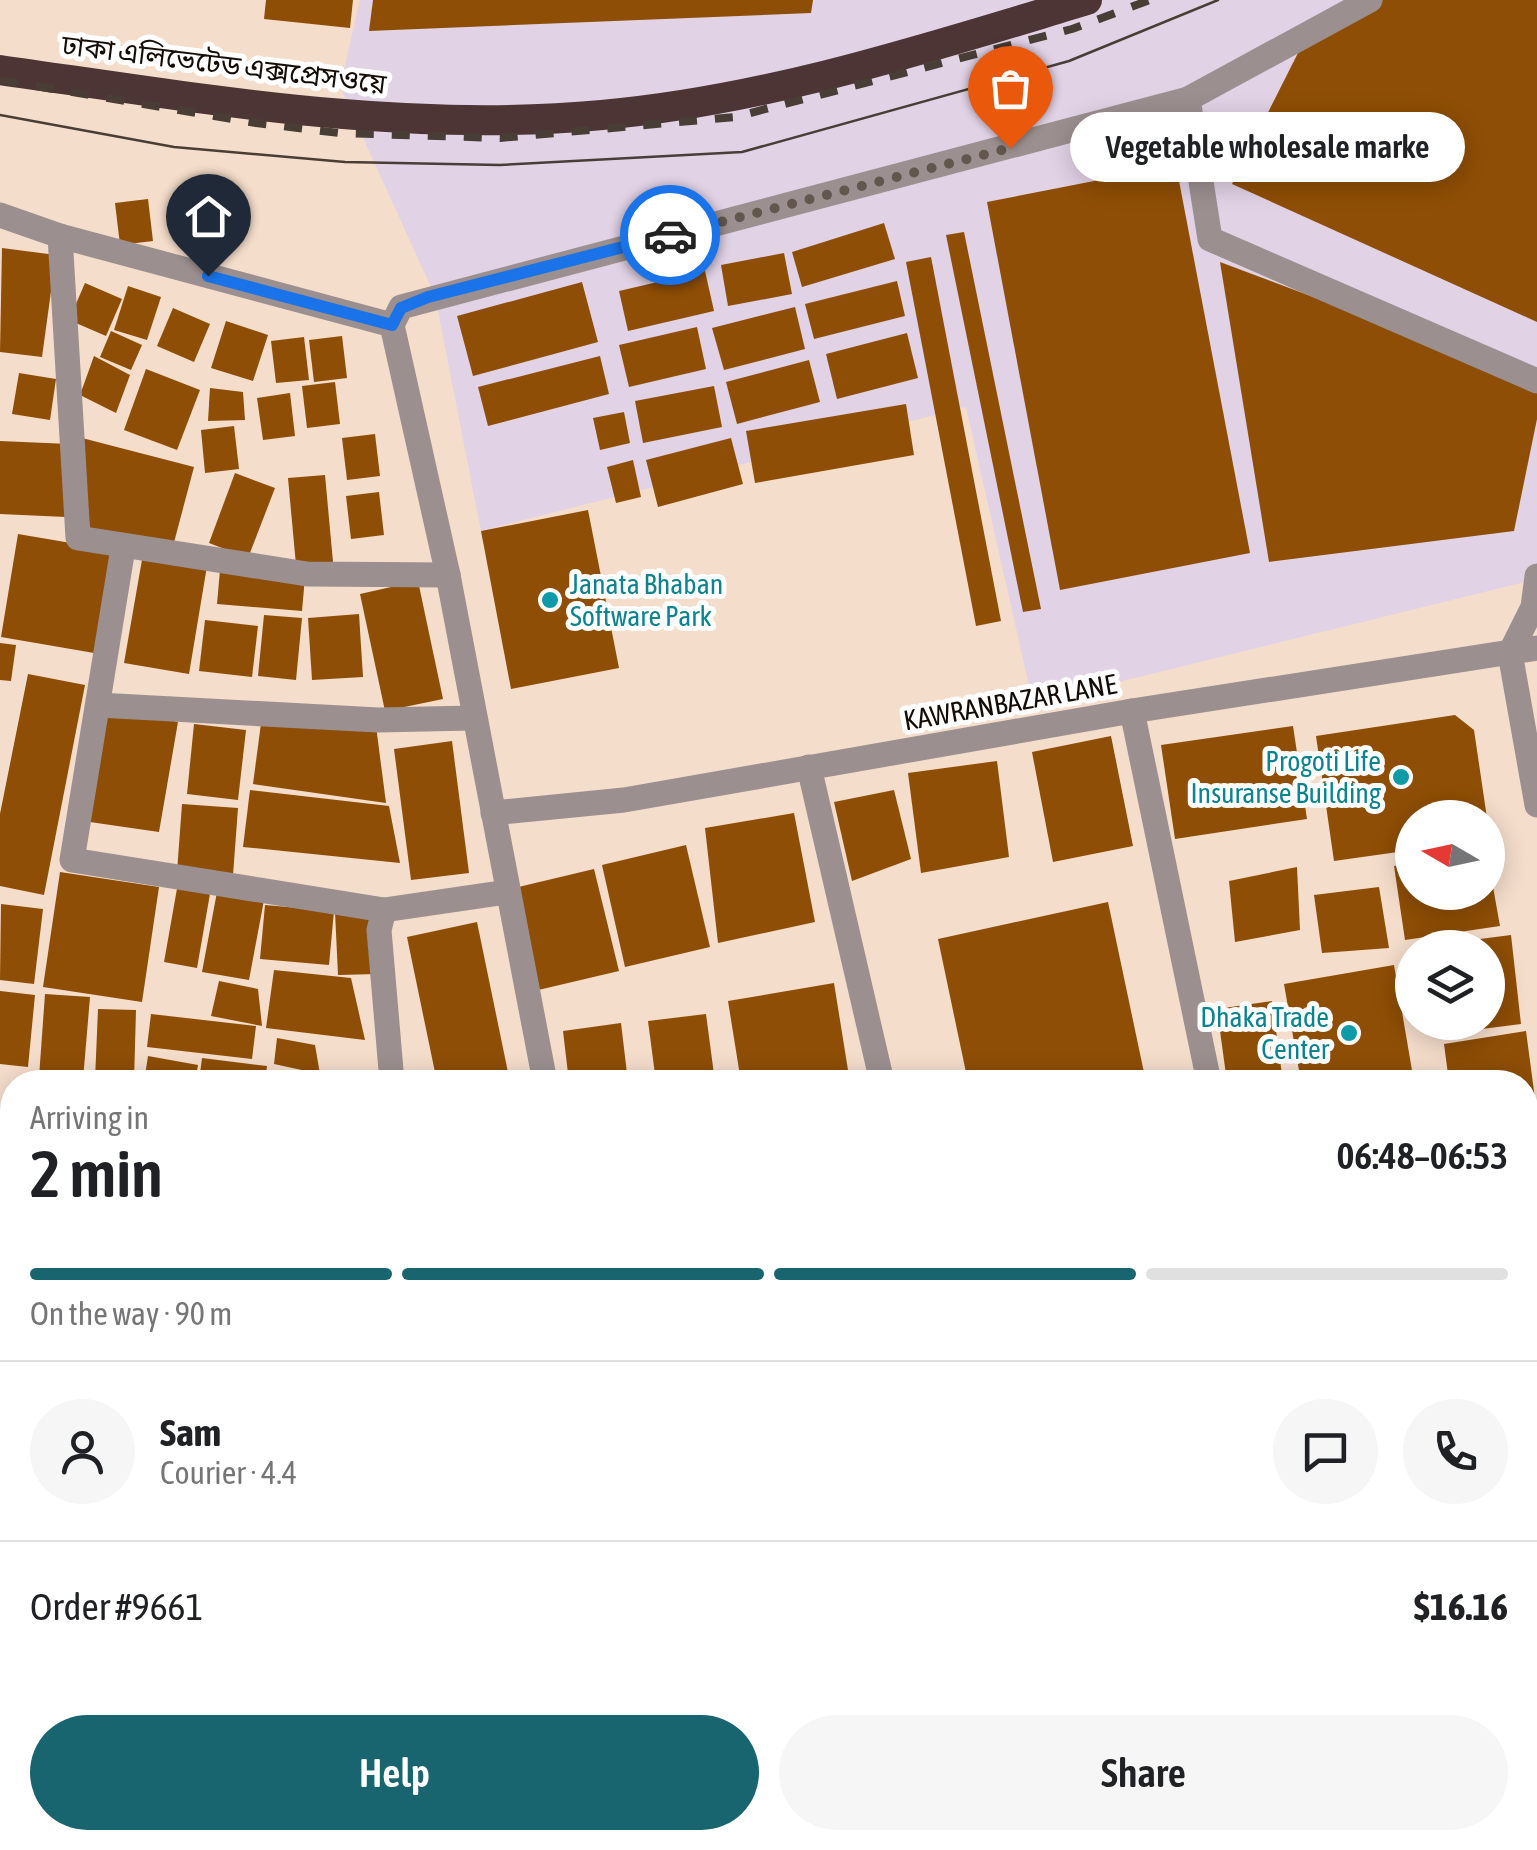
<!DOCTYPE html>
<meta charset="utf-8">
<style>
body{margin:0;font-family:"Asap Condensed","Noto Sans Bengali",sans-serif;background:#f6f6f6;color:#202124;height:100vh;display:flex;flex-direction:column;font-size:38px;white-space:nowrap}
*{box-sizing:border-box;margin:0}
p{font-size:32px;color:#757577}
.icon{flex:none;width:55px;height:55px;fill:none;stroke:currentColor;stroke-width:2;stroke-linecap:round;stroke-linejoin:round}
.map{position:relative;flex:1;overflow:hidden}
.details{position:absolute;left:0px;top:1070px;width:1538px;height:780px;display:flex;flex-direction:column;background:#fff;border-radius:40px 40px 0 0;box-shadow:0 5px 25px #0003}
.details>*{flex:none}
.needle{width:65px;rotate:279deg}
.buttons{position:absolute;left:1395px;top:800px;display:grid;gap:20px}
.buttons a{display:grid;place-items:center;width:110px;height:110px;border-radius:50%;background:#fff;box-shadow:0 5px 25px #0003;font-size:50px}
.pin{position:absolute;display:grid;place-items:center;width:85px;height:85px;color:#fff;margin:-102px -42px;border-radius:50% 50% 50% 0;rotate:-45deg;box-shadow:0 0 10px #0007}
.pin .icon{rotate:45deg}
.courier{position:absolute;display:grid;place-items:center;width:100px;height:100px;margin:-50px;border:8px solid #1a73e8;border-radius:50%;background:#fff;color:#222;box-shadow:0 2px 12px #0007}
.bubble{position:absolute;height:70px;border-radius:35px;background:#fff;box-shadow:0 5px 25px #0003;font-size:32px;font-weight:600;line-height:70px;text-align:center}
.head em{font-style:normal;font-weight:600}
.head div{display:flex;flex-direction:column-reverse}
.head{display:flex;align-items:center;justify-content:space-between;height:170px;padding:0 30px}
h1{font-size:65px;font-weight:600;line-height:75px}
.bar{display:grid;grid-template-columns:repeat(4,1fr);gap:15px 10px;align-content:center;height:120px;padding:0 30px}
.bar i{height:12px;border-radius:8px;background:#e0e0e0}
.bar .current{background:#19656f}
.bar p{grid-column:span 4}
.line{display:flex;align-items:center;gap:25px;padding:0 30px;border-top:2px solid #e0e0e0}
.line div{flex:1}
.round{display:grid;place-items:center;flex:none;width:105px;height:105px;border-radius:52px;background:#f6f6f6}
.action{display:flex;gap:20px;margin-top:auto;padding:20px 30px}
.action a{flex:1;height:115px;border-radius:60px;background:#19656f;color:#fff;font-size:40px;font-weight:600;line-height:115px;text-align:center}
.action a+a{background:#f6f6f6;color:#202124}
.map>svg:first-child{display:block}
.commercial{fill:#e1d2e5}
.building{fill:#8e4e05}
.lines{fill:none;stroke-linecap:round;stroke-linejoin:round}
.service{stroke:#9c8f90;stroke-width:20}
.minor{stroke:#9c8f90;stroke-width:25}
.trunk{stroke:#584042;stroke-width:28}
.motorway{stroke:#4d3536;stroke-width:30}
.tram{stroke:#493e35;stroke-width:2.5}
.rail{stroke:#493e35;stroke-width:8;stroke-dasharray:18 18;stroke-linecap:butt}
.done{stroke:#63564c;stroke-width:10;stroke-dasharray:0 18}
.route{stroke:#1a73e8;stroke-width:12}
.culture-dot{fill:#0f9aa8;stroke:#fff;stroke-width:4}
.labels{text-anchor:middle;stroke-width:10;stroke-linejoin:round;paint-order:stroke}
.street-label{font-size:28px;fill:#140d07;stroke:#fff}
.culture-label{font-size:28px;fill:#0d838f;stroke:#fff;text-anchor:end}
</style>
<div class="map">
<svg width="1537" height="1850" viewBox="0 0 1537 1850">
<rect width="100%" height="100%" fill="#f5ddcb"/>
<path class="commercial" d="M 360,0 L 1537,0 L 1537,579 L 1033,703 L 966,407 L 481,531 L 435,296 L 340,87 Z"/>
<g class="building">
<path d="M 266,0 L 353,0 L 350,28 L 264,19 Z"/>
<path d="M 373,0 L 813,0 L 811,13 L 369,31 Z"/>
<path d="M 1383,0 L 1537,0 L 1537,322 L 1232,184 L 1307,35 Z"/>
<path d="M 1176,165 L 1250,553 L 1060,590 L 987,202 Z"/>
<path d="M 148,199 L 153,241 L 120,245 L 115,203 Z"/>
<path d="M 884,223 L 895,259 L 802,287 L 792,252 Z"/>
<path d="M 964,232 L 1041,609 L 1023,612 L 946,235 Z"/>
<path d="M 2,248 L 56,255 L 42,357 L 0,352 Z"/>
<path d="M 784,253 L 792,294 L 728,306 L 721,265 Z"/>
<path d="M 931,257 L 1001,621 L 976,626 L 906,262 Z"/>
<path d="M 1220,262 L 1537,381 L 1537,419 L 1514,531 L 1269,562 Z"/>
<path d="M 705,271 L 714,311 L 628,331 L 619,291 Z"/>
<path d="M 897,281 L 905,316 L 814,339 L 805,304 Z"/>
<path d="M 582,282 L 598,342 L 473,376 L 457,316 Z"/>
<path d="M 85,283 L 122,299 L 106,336 L 69,320 Z"/>
<path d="M 128,286 L 161,297 L 147,340 L 114,330 Z"/>
<path d="M 795,307 L 805,349 L 724,370 L 712,328 Z"/>
<path d="M 173,308 L 210,324 L 194,362 L 157,346 Z"/>
<path d="M 226,321 L 268,335 L 253,381 L 211,368 Z"/>
<path d="M 697,327 L 706,369 L 629,387 L 619,345 Z"/>
<path d="M 111,331 L 142,345 L 131,370 L 100,357 Z"/>
<path d="M 907,333 L 918,378 L 837,399 L 826,354 Z"/>
<path d="M 342,336 L 347,378 L 314,382 L 309,340 Z"/>
<path d="M 304,337 L 309,380 L 276,383 L 271,341 Z"/>
<path d="M 94,356 L 130,375 L 116,413 L 80,395 Z"/>
<path d="M 600,356 L 609,394 L 488,426 L 478,387 Z"/>
<path d="M 809,360 L 820,402 L 737,424 L 726,382 Z"/>
<path d="M 146,369 L 200,390 L 177,450 L 124,430 Z"/>
<path d="M 19,373 L 56,379 L 50,420 L 12,414 Z"/>
<path d="M 335,382 L 340,424 L 307,428 L 302,386 Z"/>
<path d="M 714,386 L 722,427 L 643,443 L 635,401 Z"/>
<path d="M 210,388 L 243,392 L 245,420 L 208,421 Z"/>
<path d="M 290,393 L 295,436 L 263,440 L 257,398 Z"/>
<path d="M 906,404 L 914,455 L 755,483 L 746,431 Z"/>
<path d="M 624,412 L 630,443 L 600,450 L 593,418 Z"/>
<path d="M 234,426 L 239,469 L 205,473 L 201,430 Z"/>
<path d="M 375,434 L 380,476 L 347,480 L 342,438 Z"/>
<path d="M 82,438 L 194,467 L 172,550 L 90,532 Z"/>
<path d="M 731,438 L 743,484 L 658,507 L 646,460 Z"/>
<path d="M 0,441 L 69,444 L 66,517 L 0,514 Z"/>
<path d="M 633,460 L 641,497 L 616,503 L 607,467 Z"/>
<path d="M 235,473 L 275,488 L 248,558 L 209,543 Z"/>
<path d="M 325,475 L 333,562 L 296,565 L 288,478 Z"/>
<path d="M 379,492 L 384,535 L 351,539 L 346,496 Z"/>
<path d="M 588,510 L 619,668 L 511,689 L 481,531 Z"/>
<path d="M 18,534 L 112,550 L 94,653 L 1,637 Z"/>
<path d="M 143,554 L 207,566 L 189,674 L 124,663 Z"/>
<path d="M 220,570 L 305,577 L 302,611 L 217,604 Z"/>
<path d="M 418,581 L 443,699 L 385,711 L 360,594 Z"/>
<path d="M 359,614 L 363,677 L 312,680 L 308,618 Z"/>
<path d="M 264,615 L 302,618 L 296,680 L 258,676 Z"/>
<path d="M 205,620 L 258,626 L 252,677 L 199,671 Z"/>
<path d="M 0,643 L 16,645 L 11,681 L 0,680 Z"/>
<path d="M 28,674 L 85,685 L 44,895 L 0,886 L 0,814 Z"/>
<path d="M 107,706 L 178,722 L 159,832 L 83,821 Z"/>
<path d="M 1455,715 L 1474,730 L 1487,818 L 1412,818 L 1412,850 L 1334,861 L 1316,736 Z"/>
<path d="M 262,716 L 376,726 L 386,803 L 253,784 Z"/>
<path d="M 194,724 L 246,730 L 238,800 L 187,794 Z"/>
<path d="M 1293,726 L 1307,819 L 1175,839 L 1161,745 Z"/>
<path d="M 1111,736 L 1133,846 L 1053,862 L 1032,752 Z"/>
<path d="M 452,741 L 469,873 L 411,880 L 394,749 Z"/>
<path d="M 997,761 L 1009,857 L 921,873 L 908,773 Z"/>
<path d="M 250,790 L 389,806 L 400,863 L 243,847 Z"/>
<path d="M 894,790 L 911,859 L 852,881 L 834,802 Z"/>
<path d="M 182,804 L 238,808 L 233,875 L 177,872 Z"/>
<path d="M 794,813 L 815,922 L 718,943 L 705,828 Z"/>
<path d="M 686,845 L 710,947 L 625,967 L 602,865 Z"/>
<path d="M 1488,859 L 1500,926 L 1405,940 L 1394,866 L 1412,863 L 1412,892 L 1488,892 Z"/>
<path d="M 1297,867 L 1300,930 L 1235,942 L 1229,881 Z"/>
<path d="M 594,869 L 619,971 L 534,991 L 510,889 Z"/>
<path d="M 60,872 L 159,887 L 142,1002 L 43,987 Z"/>
<path d="M 178,883 L 211,888 L 197,968 L 164,962 Z"/>
<path d="M 1379,887 L 1389,948 L 1322,953 L 1314,895 Z"/>
<path d="M 217,892 L 264,900 L 249,980 L 202,972 Z"/>
<path d="M 1108,902 L 1146,1082 L 968,1082 L 938,939 Z"/>
<path d="M 1,904 L 43,909 L 34,984 L 0,980 Z"/>
<path d="M 265,905 L 334,911 L 329,965 L 260,959 Z"/>
<path d="M 374,911 L 377,974 L 338,975 L 335,912 Z"/>
<path d="M 477,922 L 510,1082 L 437,1082 L 407,937 Z"/>
<path d="M 1511,935 L 1521,1024 L 1482,1029 L 1481,1022 L 1488,1022 L 1488,948 L 1473,948 L 1472,940 Z"/>
<path d="M 1394,965 L 1414,1082 L 1301,1082 L 1284,984 Z"/>
<path d="M 274,970 L 351,978 L 365,1040 L 266,1028 Z"/>
<path d="M 219,981 L 258,989 L 262,1026 L 211,1016 Z"/>
<path d="M 834,983 L 848,1070 L 772,1082 L 741,1082 L 728,1001 Z"/>
<path d="M 0,991 L 35,995 L 28,1067 L 0,1064 Z"/>
<path d="M 45,994 L 90,997 L 83,1080 L 39,1077 Z"/>
<path d="M 1272,1001 L 1283,1082 L 1227,1082 L 1217,1009 Z"/>
<path d="M 98,1009 L 136,1010 L 134,1081 L 95,1080 Z"/>
<path d="M 151,1014 L 256,1026 L 252,1059 L 147,1047 Z"/>
<path d="M 706,1014 L 715,1082 L 656,1082 L 648,1021 Z"/>
<path d="M 621,1023 L 628,1082 L 569,1082 L 563,1031 Z"/>
<path d="M 1526,1031 L 1537,1114 L 1537,1173 L 1525,1174 L 1525,1082 L 1449,1082 L 1444,1044 Z"/>
<path d="M 277,1038 L 315,1045 L 320,1074 L 274,1064 Z"/>
<path d="M 148,1056 L 198,1065 L 195,1082 L 144,1082 Z"/>
<path d="M 202,1058 L 267,1066 L 265,1082 L 199,1082 Z"/>
<path d="M 0,1152 L 12,1153 L 12,1191 L 0,1190 Z"/>
<path d="M 0,1213 L 12,1215 L 12,1256 L 0,1254 Z"/>
<path d="M 0,1272 L 12,1274 L 12,1311 L 0,1309 Z"/>
<path d="M 0,1325 L 12,1327 L 12,1364 L 0,1362 Z"/>
<path d="M 12,1376 L 12,1462 L 0,1464 L 0,1377 Z"/>
<path d="M 1537,1389 L 1537,1477 L 1525,1479 L 1525,1391 Z"/>
<path d="M 1525,1601 L 1534,1603 L 1528,1631 L 1525,1630 Z"/>
<path d="M 12,1627 L 12,1680 L 0,1681 L 0,1629 Z"/>
<path d="M 1525,1637 L 1531,1638 L 1527,1665 L 1525,1665 Z"/>
<path d="M 1525,1676 L 1531,1677 L 1527,1705 L 1525,1705 Z"/>
<path d="M 0,1746 L 12,1748 L 12,1781 L 0,1779 Z"/>
<path d="M 1533,1769 L 1537,1770 L 1537,1830 L 1527,1829 Z"/>
<path d="M 0,1811 L 12,1812 L 12,1838 L 66,1838 L 65,1850 L 0,1850 Z"/>
<path d="M 347,1838 L 376,1838 L 376,1842 L 347,1840 Z"/>
<path d="M 413,1838 L 471,1838 L 470,1850 L 411,1850 Z"/>
<path d="M 492,1838 L 562,1838 L 561,1850 L 492,1850 Z"/>
<path d="M 711,1838 L 820,1838 L 820,1847 L 710,1845 Z"/>
<path d="M 851,1838 L 919,1838 L 916,1850 Z"/>
<path d="M 945,1838 L 996,1842 L 995,1850 L 944,1850 Z"/>
<path d="M 1015,1838 L 1056,1838 L 1054,1850 L 1013,1850 Z"/>
<path d="M 1076,1838 L 1115,1838 L 1113,1850 L 1074,1850 Z"/>
<path d="M 1127,1838 L 1170,1838 L 1169,1850 L 1125,1850 Z"/>
<path d="M 1199,1838 L 1263,1838 L 1262,1850 L 1198,1850 Z"/>
<path d="M 1282,1838 L 1352,1838 L 1351,1850 L 1281,1850 Z"/>
<path d="M 1430,1838 L 1511,1838 L 1509,1850 L 1450,1850 L 1429,1846 Z"/>
<path d="M 1361,1843 L 1405,1846 L 1405,1850 L 1360,1850 Z"/>
</g>
<g class="lines">
<path class="service" d="M 837,1850 L 839,1838"/>
<g class="minor">
<path d="M 1188,99 L 1210,239 L 1537,381"/>
<path d="M 0,215 L 60,236 L 392,325"/>
<path d="M 60,236 L 78,538 L 307,574 L 448,575"/>
<path d="M 123,548 L 72,860 L 384,910"/>
<path d="M 1537,576 L 1533,607 L 1510,653 L 1537,805"/>
<path d="M 98,705 L 378,720 L 473,718"/>
<path d="M 1132,711 L 1209,1082"/>
<path d="M 809,767 L 882,1082"/>
<path d="M 493,813 L 624,800 L 1132,711 L 1537,648"/>
<path d="M 392,1082 L 379,930 L 384,910 L 507,892"/>
<path d="M 545,1082 L 448,575 L 392,325 L 401,307 L 1188,99 L 1370,0"/>
<path d="M 0,1130 L 12,1132"/>
<path d="M 0,1789 L 12,1791"/>
<path d="M 268,1850 L 271,1838"/>
</g>
<g class="trunk">
<path d="M 1525,1202 L 1537,1200"/>
<path d="M 1525,1244 L 1537,1242"/>
<path d="M 1525,1309 L 1537,1307"/>
<path d="M 0,1532 L 12,1529"/>
<path d="M 0,1600 L 12,1598"/>
</g>
<path class="motorway" d="M 0,70 C 199,98 401,134 602,115 C 769,100 928,48 1087,0"/>
<path class="tram" d="M 0,115 L 174,147 L 345,162 L 500,165 L 742,152 L 1069,61 L 1218,0"/>
<g class="rail">
<path d="M 0,80 L 256,123 L 339,133 L 500,138 L 735,117 L 1072,29 L 1150,0"/>
<path d="M 1525,1299 L 1537,1296"/>
<path d="M 1525,1334 L 1537,1332"/>
<path d="M 0,1621 L 12,1619"/>
<path d="M 0,1645 L 12,1643"/>
</g>
</g>
<g class="lines">
<path class="done" d="M 670,235 L 1010,148"/>
<path class="route" d="M 208,276 L 392,325 L 401,308 L 428,297 L 670,235"/>
</g>
<g class="culture-dot">
<circle cx="550" cy="600" r="10"/>
<circle cx="1401" cy="777" r="10"/>
<circle cx="1349" cy="1033" r="10"/>
</g>
<g class="labels">
<g class="street-label">
<text transform="translate(224 64) rotate(7)" y="10">ঢাকা এলিভেটেড এক্সপ্রেসওয়ে</text>
<text transform="translate(1010 702) rotate(-10)" y="10">KAWRANBAZAR LANE</text>
</g>
<g class="culture-label">
<text x="570" y="594" text-anchor="start">Janata Bhaban<tspan x="570" dy="32">Software Park</tspan></text>
<text x="1381" y="771">Progoti Life<tspan x="1381" dy="32">Insuranse Building</tspan></text>
<text x="1329" y="1027">Dhaka Trade<tspan x="1329" dy="32">Center</tspan></text>
</g>
</g>
</svg>
<div class="buttons">
<a><svg class="needle" viewBox="-14 -14 28 28"><path d="M0-13l5 13h-10z" fill="#e53935"/><path d="M0 13l5-13h-10z" fill="#757577"/></svg></a>
<a><svg class="icon" aria-label="layers" viewBox="0 0 24 24"><path d="M12 4l9 5-9 5-9-5zM3 14l9 5 9-5"/></svg></a>
</div>
<div class="pin" style="left:1010px;top:148px;background:#ea580c"><svg class="icon" aria-label="bag" viewBox="0 0 24 24"><path d="M5 8h14l-1 12H6zM9 8a3 3 0 0 1 6 0"/></svg></div>
<div class="pin" style="left:208px;top:276px;background:#1f2937"><svg class="icon" aria-label="home" viewBox="0 0 24 24"><path d="M3 11l9-7 9 7M6 9v11h12V9"/></svg></div>
<div class="courier" style="left:670px;top:235px"><svg class="icon" aria-label="car" viewBox="0 0 24 24"><path d="M5 17H2v-5l4-1 3-4h7l3 4 3 1v5h-3M9 17h6M6 11h13"/><circle cx="7" cy="17" r="2"/><circle cx="17" cy="17" r="2"/></svg></div>
<div class="bubble" style="left:1070px;top:112px;width:395px">Vegetable wholesale marke</div>
<section class="details">
<div class="head"><div><h1>2 min</h1><p>Arriving in</p></div><em>06:48–06:53</em></div>
<div class="bar"><i class="current"></i><i class="current"></i><i class="current"></i><i></i><p>On the way · 90 m</p></div>
<div class="line" style="height:180px"><a class="round"><svg class="icon" aria-label="person" viewBox="0 0 24 24"><circle cx="12" cy="8" r="4"/><path d="M4 21q1-7 8-7t8 7"/></svg></a><div><b>Sam</b><p>Courier · 4.4</p></div><a class="round"><svg class="icon" aria-label="chat" viewBox="0 0 24 24"><path d="M4 5h16v11H9l-5 4z"/></svg></a><a class="round"><svg class="icon" aria-label="phone" viewBox="0 0 24 24"><path d="M5 4h4l2 5-3 2q2 4 5 5l2-3 5 2v4C11 20 4 13 5 4z"/></svg></a></div>
<div class="line" style="height:130px"><div>Order #9661</div><b>$16.16</b></div>
<div class="action"><a>Help</a><a>Share</a></div>
</section>
</div>
